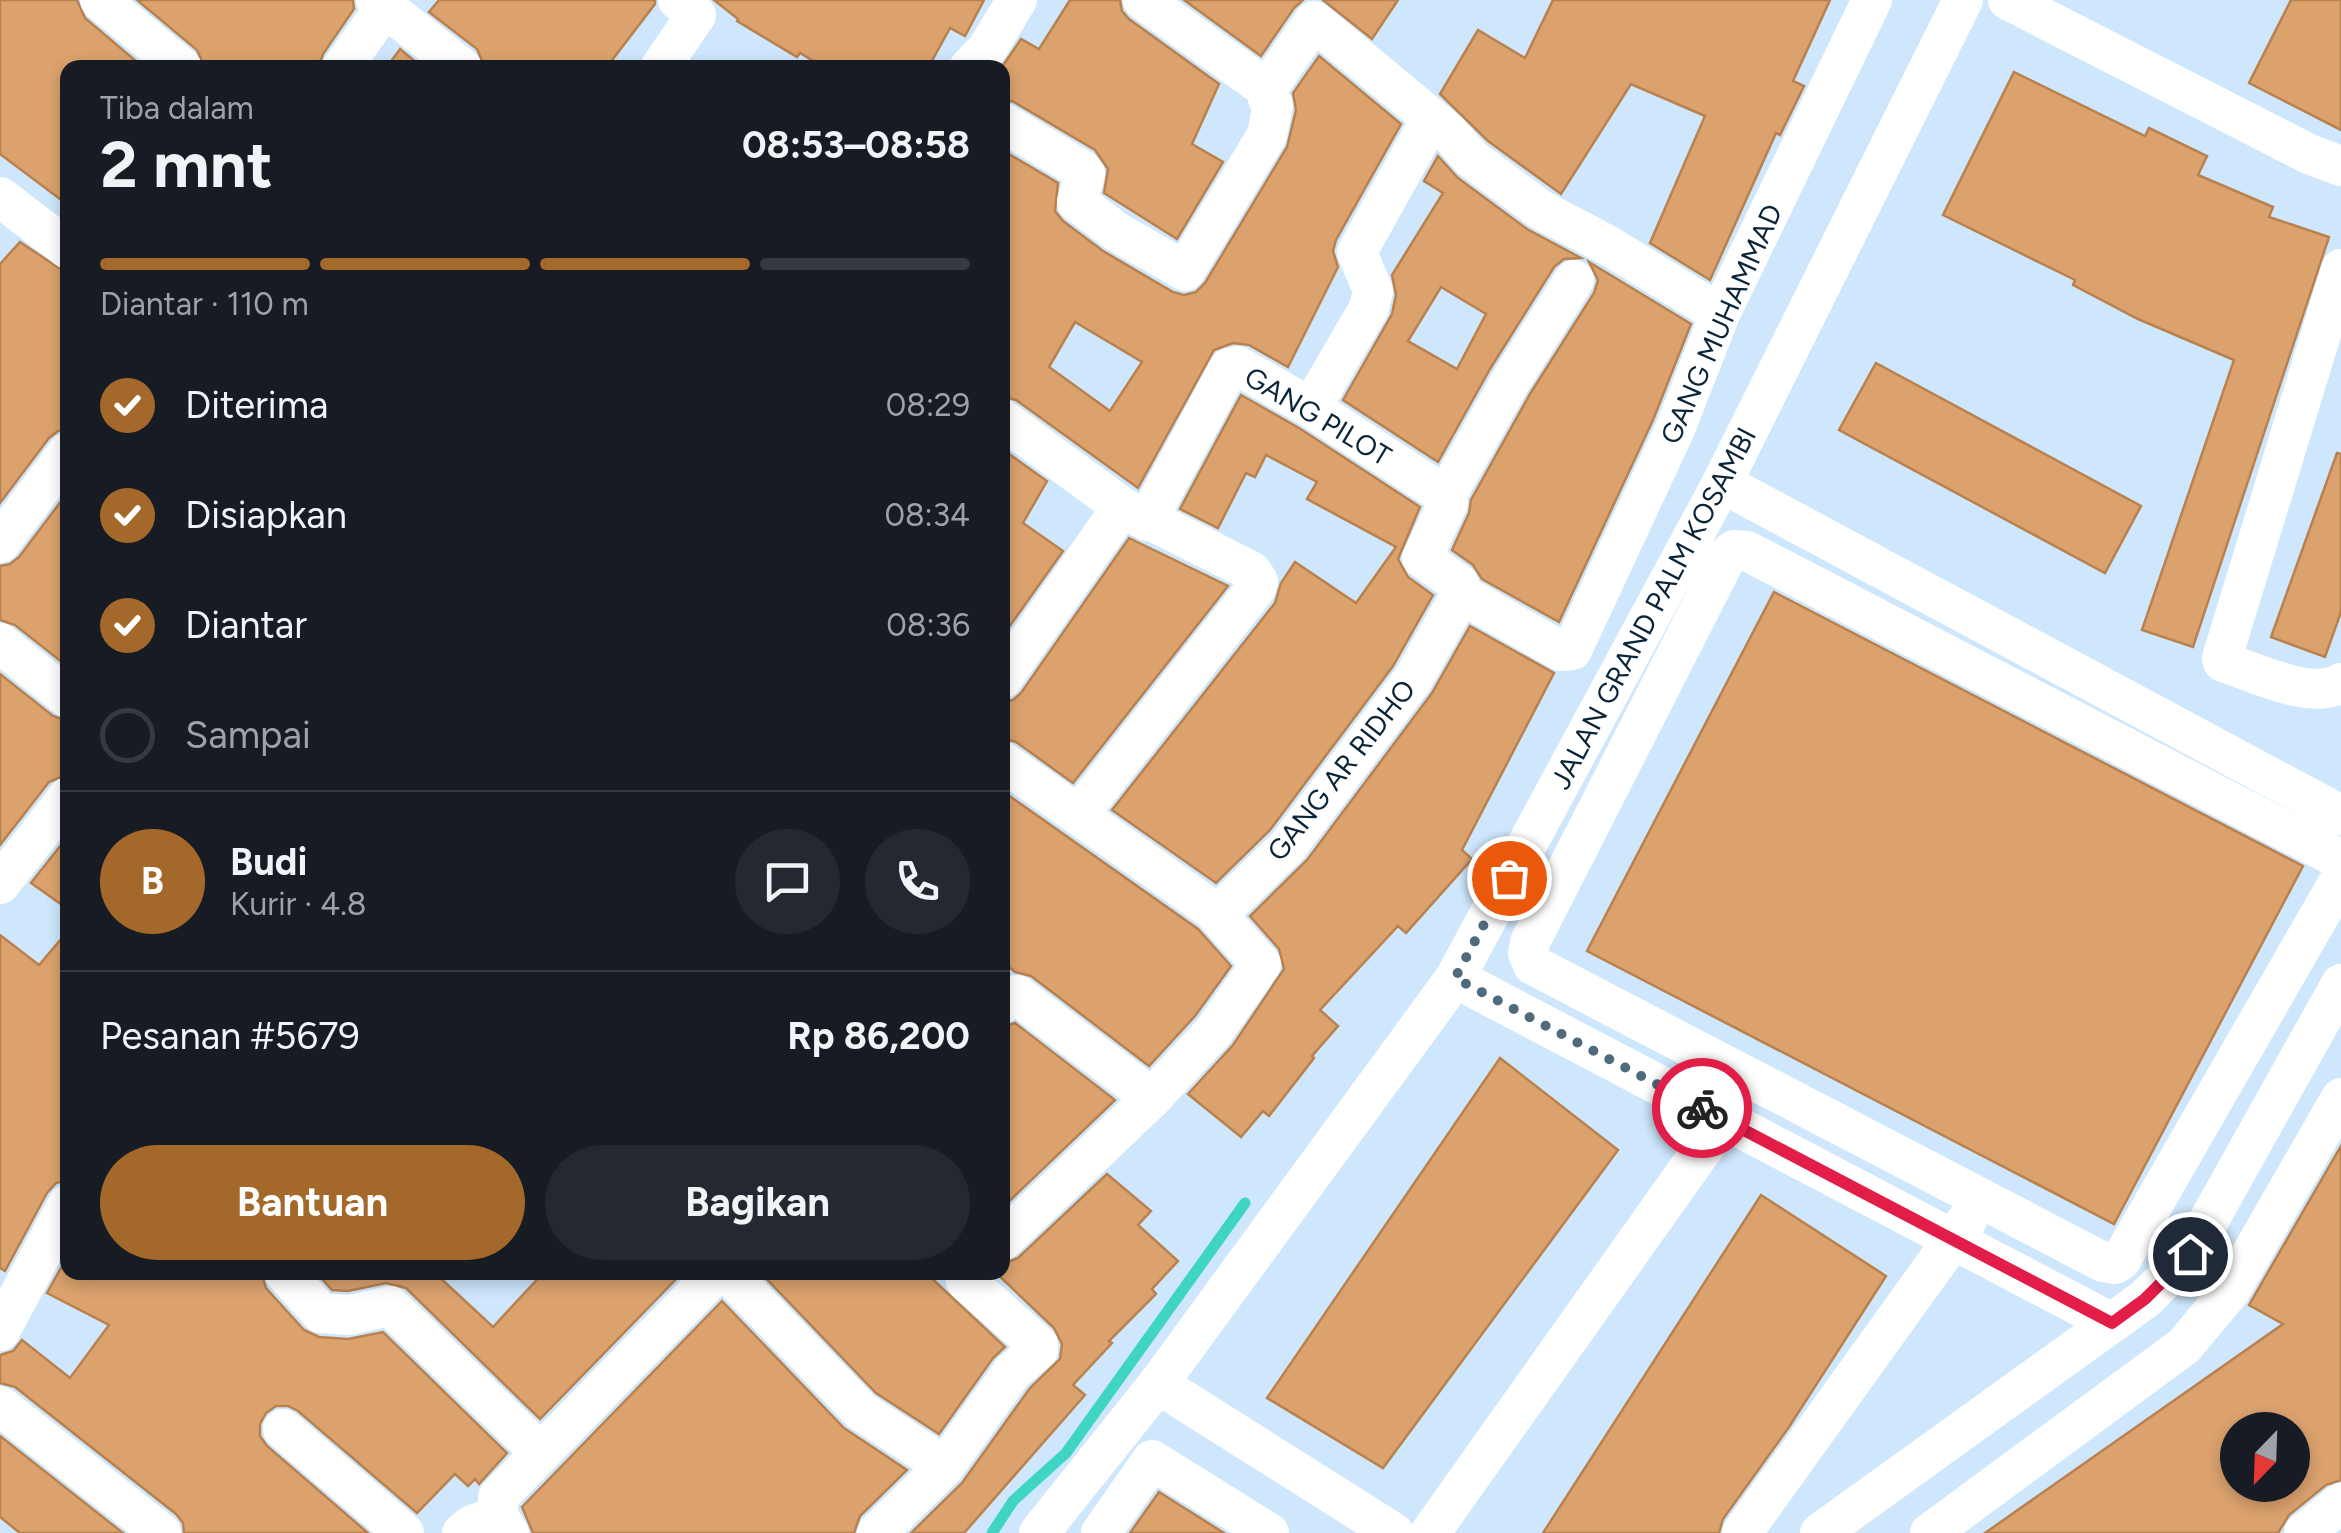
<!DOCTYPE html>
<html lang="id">
<meta charset="utf-8">
<style>
body{margin:0;font-family:Figtree,sans-serif;background:#242831;color:#f1f3f6;height:100vh;display:flex;flex-direction:column;font-size:38px;white-space:nowrap}
*{box-sizing:border-box;margin:0}
p{font-size:32px;color:#9ea1a6}
.icon{flex:none;width:55px;height:55px;fill:none;stroke:currentColor;stroke-width:2;stroke-linecap:round;stroke-linejoin:round}
.map{position:relative;flex:1;overflow:hidden}
.drawer{position:absolute;left:60px;top:60px;width:950px;height:1220px;display:flex;flex-direction:column;background:#171b24;border-radius:20px;box-shadow:0 5px 15px #0003}
.drawer>*{flex:none}
.needle{width:65px;rotate:203deg}
.fabs{position:absolute;left:2220px;top:1412px;display:grid;gap:20px}
.fabs a{display:grid;place-items:center;width:90px;height:90px;border-radius:50%;background:#171b24;box-shadow:0 5px 15px #0003;font-size:50px}
.pin{position:absolute;display:grid;place-items:center;width:85px;height:85px;color:#fff;margin:-42px;border:5px solid #fff;border-radius:50%;box-shadow:0 2px 10px #0007}
.courier{position:absolute;display:grid;place-items:center;width:100px;height:100px;margin:-50px;border:8px solid #e11d48;border-radius:50%;background:#fff;color:#222;box-shadow:0 2px 12px #0007}
.summary em{font-style:normal;font-weight:700}
.summary div{display:flex;flex-direction:column-reverse}
.summary{display:flex;align-items:center;justify-content:space-between;height:170px;padding:0 40px}
h1{font-size:65px;font-weight:700;line-height:75px}
.bar{display:grid;grid-template-columns:repeat(4,1fr);gap:15px 10px;align-content:center;height:120px;padding:0 40px}
.bar i{height:12px;border-radius:8px;background:#363941}
.bar .on{background:#a4682a}
.bar p{grid-column:span 4}
.line{display:flex;align-items:center;gap:25px;padding:0 40px;border-top:2px solid #363941}
.line div{flex:1}
.round{display:grid;place-items:center;flex:none;width:105px;height:105px;border-radius:52px;background:#242831}
ol{padding:0 40px;list-style:none}
li{display:flex;align-items:center;gap:30px;height:110px}
li p{margin-inline-start:auto}
li .icon{padding:10px;border-radius:50%;background:#a4682a;color:#fff;stroke-width:4}
li:last-child{color:#9ea1a6}
li i{width:55px;height:55px;border:5px solid #363941;border-radius:50%}
.primary-button{display:flex;gap:20px;margin-top:auto;padding:20px 40px}
.primary-button a{flex:1;height:115px;border-radius:60px;background:#a4682a;color:#fff;font-size:40px;font-weight:700;line-height:115px;text-align:center}
.primary-button a+a{background:#242831;color:#f1f3f6}
.map>svg:first-child{display:block}
.lines{fill:none;stroke-linecap:round;stroke-linejoin:round}
.stream{stroke:#3fd5c2;stroke-width:11}
.building{fill:#dba26e;stroke:#b8814e;stroke-width:2.5;fill-rule:evenodd}
.minor{stroke:#fff;stroke-width:40}
.done{stroke:#4f697d;stroke-width:10;stroke-dasharray:0 18}
.route{stroke:#e11d48;stroke-width:12}
.labels{text-anchor:middle;stroke-width:8;stroke-linejoin:round;paint-order:stroke}
.street-label{font-size:28px;fill:#0a2538;stroke:#fff}
</style>
<div class="map">
<svg width="2341" height="1533" viewBox="0 0 2341 1533">
<rect width="100%" height="100%" fill="#cee7fc"/>
<g class="lines">
<path class="stream" d="M 992,1533 L 1013,1501 L 1066,1453 L 1245,1203"/>
</g>
<g class="building">
<path d="M 0,0 L 77,0 L 85,18 L 144,68 L 68,68 L 68,205 L 0,154 Z"/>
<path d="M 137,0 L 353,0 L 354,9 L 323,54 L 318,68 L 205,68 L 197,50 Z"/>
<path d="M 439,0 L 655,0 L 655,4 L 606,68 L 485,68 L 477,49 L 429,12 Z"/>
<path d="M 714,0 L 984,0 L 965,36 L 950,28 L 928,68 L 825,68 L 800,53 L 797,57 L 737,21 L 738,19 Z"/>
<path d="M 1070,0 L 1120,0 L 1122,11 L 1129,19 L 1219,84 L 1192,144 L 1223,162 L 1177,239 L 1104,193 L 1108,169 L 1095,150 L 1014,102 L 1002,98 L 1002,67 L 1021,39 L 1039,49 Z"/>
<path d="M 1184,0 L 1303,0 L 1294,8 L 1261,56 Z"/>
<path d="M 1323,0 L 1398,0 L 1372,39 Z"/>
<path d="M 1553,0 L 1830,0 L 1793,81 L 1804,86 L 1780,135 L 1776,133 L 1710,280 L 1650,243 L 1705,116 L 1631,84 L 1561,194 L 1488,141 L 1440,94 L 1478,30 L 1525,58 Z"/>
<path d="M 2291,0 L 2341,0 L 2341,130 L 2249,83 Z"/>
<path d="M 400,49 L 423,68 L 386,68 Z"/>
<path d="M 1319,56 L 1401,124 L 1336,240 L 1333,251 L 1338,267 L 1288,367 L 1249,345 L 1233,343 L 1214,350 L 1138,488 L 1016,400 L 1002,396 L 1002,150 L 1058,183 L 1055,211 L 1063,221 L 1103,251 L 1173,292 L 1184,295 L 1196,292 L 1205,283 L 1287,147 L 1296,110 L 1293,93 ZM 1075,322 L 1142,362 L 1110,411 L 1049,367 Z"/>
<path d="M 2014,72 L 2145,136 L 2149,128 L 2207,156 L 2198,175 L 2273,207 L 2269,217 L 2329,237 L 2193,647 L 2142,630 L 2234,360 L 2138,319 L 2073,285 L 2075,280 L 1943,215 Z"/>
<path d="M 1438,156 L 1458,178 L 1527,229 L 1581,258 L 1564,259 L 1554,267 L 1490,369 L 1438,462 L 1343,400 L 1392,314 L 1396,295 L 1392,275 L 1443,193 L 1424,181 ZM 1441,287 L 1486,314 L 1457,369 L 1408,341 Z"/>
<path d="M 20,242 L 68,274 L 68,429 L 58,431 L 49,438 L 0,503 L 0,264 Z"/>
<path d="M 1589,262 L 1691,324 L 1653,420 L 1559,622 L 1482,579 L 1473,565 L 1452,550 L 1469,513 L 1471,500 L 1530,394 L 1594,293 L 1598,280 Z"/>
<path d="M 1876,363 L 2141,506 L 2105,573 L 1839,430 Z"/>
<path d="M 1241,395 L 1299,428 L 1420,507 L 1398,559 L 1408,577 L 1433,595 L 1393,666 L 1270,830 L 1216,883 L 1112,810 L 1275,603 L 1281,583 L 1295,562 L 1356,603 L 1396,547 L 1307,499 L 1317,482 L 1266,455 L 1255,477 L 1246,473 L 1218,528 L 1180,509 Z"/>
<path d="M 1002,449 L 1047,481 L 1023,523 L 1063,551 L 1002,637 Z"/>
<path d="M 2337,453 L 2341,454 L 2341,612 L 2325,657 L 2271,637 Z"/>
<path d="M 68,492 L 68,667 L 15,625 L 0,620 L 0,566 L 10,564 L 19,557 Z"/>
<path d="M 1129,538 L 1228,586 L 1073,783 L 1016,742 L 1002,738 L 1002,702 L 1013,700 L 1021,693 Z"/>
<path d="M 1774,592 L 2303,866 L 2114,1224 L 1587,951 Z"/>
<path d="M 1470,626 L 1554,673 L 1462,850 L 1472,859 L 1406,933 L 1398,926 L 1320,1010 L 1338,1026 L 1312,1056 L 1314,1058 L 1269,1116 L 1263,1111 L 1241,1137 L 1188,1094 L 1233,1045 L 1284,969 L 1279,949 L 1250,916 L 1307,860 L 1432,693 Z"/>
<path d="M 0,674 L 53,716 L 68,721 L 68,774 L 49,782 L 0,845 Z"/>
<path d="M 1008,795 L 1198,929 L 1231,966 L 1195,1016 L 1149,1066 L 1031,976 L 1015,972 L 1002,961 L 1002,804 Z"/>
<path d="M 68,836 L 68,909 L 31,883 Z"/>
<path d="M 68,931 L 68,1180 L 56,1183 L 47,1193 L 5,1271 L 0,1268 L 0,935 L 39,965 Z"/>
<path d="M 1015,1023 L 1115,1100 L 1002,1208 L 1002,1027 Z"/>
<path d="M 1500,1058 L 1618,1150 L 1383,1468 L 1267,1398 Z"/>
<path d="M 2341,1146 L 2341,1480 L 2326,1485 L 2289,1515 L 2278,1533 L 1985,1533 L 2283,1324 L 2249,1305 ZM 2238,1430 L 2292,1430 L 2292,1485 L 2238,1485 Z"/>
<path d="M 1107,1174 L 1151,1211 L 1138,1225 L 1178,1261 L 1152,1289 L 1156,1294 L 1109,1341 L 1112,1343 L 1073,1385 L 1085,1395 L 964,1533 L 911,1533 L 962,1483 L 1030,1388 L 1060,1359 L 1062,1344 L 1054,1328 L 995,1272 L 1002,1272 L 1002,1264 L 1018,1258 Z"/>
<path d="M 1761,1195 L 1886,1276 L 1789,1427 L 1723,1519 L 1719,1533 L 1543,1533 Z"/>
<path d="M 68,1255 L 68,1272 L 261,1272 L 266,1288 L 304,1330 L 319,1337 L 348,1339 L 383,1332 L 507,1453 L 479,1484 L 475,1479 L 468,1486 L 455,1474 L 417,1513 L 298,1411 L 288,1406 L 276,1406 L 266,1413 L 260,1424 L 260,1436 L 267,1446 L 368,1533 L 184,1533 L 183,1523 L 176,1514 L 15,1387 L 0,1383 L 0,1355 L 13,1351 L 22,1340 L 70,1378 L 109,1325 L 47,1293 Z"/>
<path d="M 316,1272 L 434,1272 L 493,1327 L 544,1272 L 683,1272 L 540,1419 L 406,1288 L 386,1283 L 348,1291 L 332,1290 Z"/>
<path d="M 760,1272 L 925,1272 L 1005,1347 L 993,1358 L 939,1434 L 876,1393 Z"/>
<path d="M 722,1301 L 844,1428 L 907,1470 L 860,1516 L 854,1533 L 533,1533 L 522,1507 Z"/>
<path d="M 0,1436 L 123,1533 L 20,1533 L 0,1517 Z"/>
<path d="M 1159,1492 L 1224,1533 L 1130,1533 Z"/>
</g>
<g class="lines">
<g class="minor">
<path d="M 100,0 L 182,68"/>
<path d="M 376,0 L 462,68"/>
<path d="M 1143,0 L 1267,89 L 1314,21 L 1448,132 L 1472,159 L 1541,210 L 1609,246 L 1720,314"/>
<path d="M 2008,0 L 2309,154 L 2341,166"/>
<path d="M 342,68 L 385,7"/>
<path d="M 660,68 L 696,15 L 678,0"/>
<path d="M 969,68 L 987,49 L 1017,0"/>
<path d="M 1002,122 L 1082,170 L 1085,174 L 1077,202 L 1117,232 L 1185,271 L 1267,135 L 1273,105 L 1268,99 L 1267,89"/>
<path d="M 0,197 L 68,249"/>
<path d="M 2341,269 L 2222,658 L 2223,662 C 2254,672 2312,701 2341,683"/>
<path d="M 1311,408 L 1369,308 L 1373,291 L 1357,252 L 1431,119"/>
<path d="M 1002,419 L 1122,507 L 1147,521 L 1229,368 L 1238,366 L 1311,408 L 1446,496 L 1448,503 L 1422,558 L 1459,584 L 1461,594"/>
<path d="M 1722,483 L 2341,815"/>
<path d="M 1446,496 L 1510,382 L 1574,280"/>
<path d="M 0,543 L 68,452"/>
<path d="M 1461,594 L 1561,651 L 1572,650 L 1675,429 L 1720,314 L 1872,0"/>
<path d="M 0,643 L 68,698"/>
<path d="M 1002,679 L 1122,507"/>
<path d="M 1002,761 L 1218,914 L 1288,846 L 1413,679 L 1461,594"/>
<path d="M 1079,814 L 1256,588 L 1258,581 L 1251,571 L 1150,520"/>
<path d="M 2341,864 L 2334,856 L 1747,551 L 1734,550 L 1727,556 L 1530,942 L 1528,953 L 1533,965 L 2103,1262 L 2115,1264 L 2121,1260 L 2341,878"/>
<path d="M 0,884 L 68,797"/>
<path d="M 1455,978 L 2112,1323"/>
<path d="M 1002,1004 L 1009,997 L 1017,995 L 1152,1098 L 1214,1031 L 1261,964 L 1216,914"/>
<path d="M 1002,1241 L 1152,1098"/>
<path d="M 284,1272 L 321,1313 L 350,1315 L 390,1306 L 541,1453"/>
<path d="M 727,1272 L 861,1411 L 945,1466"/>
<path d="M 0,1331 L 68,1204"/>
<path d="M 1158,1384 L 1394,1533"/>
<path d="M 0,1406 L 161,1533"/>
<path d="M 283,1429 L 404,1533"/>
<path d="M 462,1533 L 472,1525 L 498,1516"/>
<path d="M 509,1533 L 498,1516 L 498,1497 L 717,1272"/>
<path d="M 877,1533 L 945,1466 L 1012,1372 L 1038,1350 L 1038,1345 L 966,1281 L 971,1272"/>
<path d="M 1039,1533 L 1158,1384 L 1455,978 L 1722,483 L 1963,0"/>
<path d="M 1101,1533 L 1152,1460 L 1269,1533"/>
<path d="M 1430,1533 L 1724,1119"/>
<path d="M 1742,1533 L 1967,1220"/>
<path d="M 1820,1533 L 2145,1299 L 2190,1254 L 2341,984"/>
<path d="M 1930,1533 L 2184,1346 L 2230,1291 L 2341,1098"/>
<path d="M 2304,1533 L 2341,1503"/>
</g>
</g>
<g class="lines">
<path class="done" d="M 1509,878 L 1455,978 L 1702,1108"/>
<path class="route" d="M 1702,1108 L 2112,1323 L 2145,1299 L 2190,1254"/>
</g>
<g class="labels">
<g class="street-label">
<text transform="translate(1721 324) rotate(-66)" y="10">GANG MUHAMMAD</text>
<text transform="translate(1318 416) rotate(31)" y="10">GANG PILOT</text>
<text transform="translate(1653 608) rotate(-62)" y="10">JALAN GRAND PALM KOSAMBI</text>
<text transform="translate(1341 770) rotate(-52)" y="10">GANG AR RIDHO</text>
</g>
</g>
</svg>
<div class="fabs">
<a><svg class="needle" viewBox="-14 -14 28 28"><path d="M0-13l5 13h-10z" fill="#e53935"/><path d="M0 13l5-13h-10z" fill="#9ea1a6"/></svg></a>
</div>
<div class="pin" style="left:1509px;top:878px;background:#ea580c"><svg class="icon" aria-label="bag" viewBox="0 0 24 24"><path d="M5 8h14l-1 12H6zM9 8a3 3 0 0 1 6 0"/></svg></div>
<div class="pin" style="left:2190px;top:1254px;background:#1f2937"><svg class="icon" aria-label="home" viewBox="0 0 24 24"><path d="M3 11l9-7 9 7M6 9v11h12V9"/></svg></div>
<div class="courier" style="left:1702px;top:1108px"><svg class="icon" aria-label="bike" viewBox="0 0 24 24"><circle cx="6" cy="16" r="4"/><circle cx="18" cy="16" r="4"/><path d="M6 16l4-8h5l3 8M10 8l3 8H6M13 5h3"/></svg></div>
<section class="drawer">
<div class="summary"><div><h1>2 mnt</h1><p>Tiba dalam</p></div><em>08:53–08:58</em></div>
<div class="bar"><i class="on"></i><i class="on"></i><i class="on"></i><i></i><p>Diantar · 110 m</p></div>
<ol>
<li><svg class="icon" aria-label="check" viewBox="0 0 24 24"><path d="M5 12l5 5 9-10"/></svg>Diterima<p>08:29</p></li>
<li><svg class="icon" aria-label="check" viewBox="0 0 24 24"><path d="M5 12l5 5 9-10"/></svg>Disiapkan<p>08:34</p></li>
<li><svg class="icon" aria-label="check" viewBox="0 0 24 24"><path d="M5 12l5 5 9-10"/></svg>Diantar<p>08:36</p></li>
<li><i></i>Sampai</li>
</ol>
<div class="line" style="height:180px"><b class="round" style="background:#a4682a;color:#fff">B</b><div><b>Budi</b><p>Kurir · 4.8</p></div><a class="round"><svg class="icon" aria-label="chat" viewBox="0 0 24 24"><path d="M4 5h16v11H9l-5 4z"/></svg></a><a class="round"><svg class="icon" aria-label="phone" viewBox="0 0 24 24"><path d="M5 4h4l2 5-3 2q2 4 5 5l2-3 5 2v4C11 20 4 13 5 4z"/></svg></a></div>
<div class="line" style="height:130px"><div>Pesanan #5679</div><b>Rp 86,200</b></div>
<div class="primary-button"><a>Bantuan</a><a>Bagikan</a></div>
</section>
</div>
